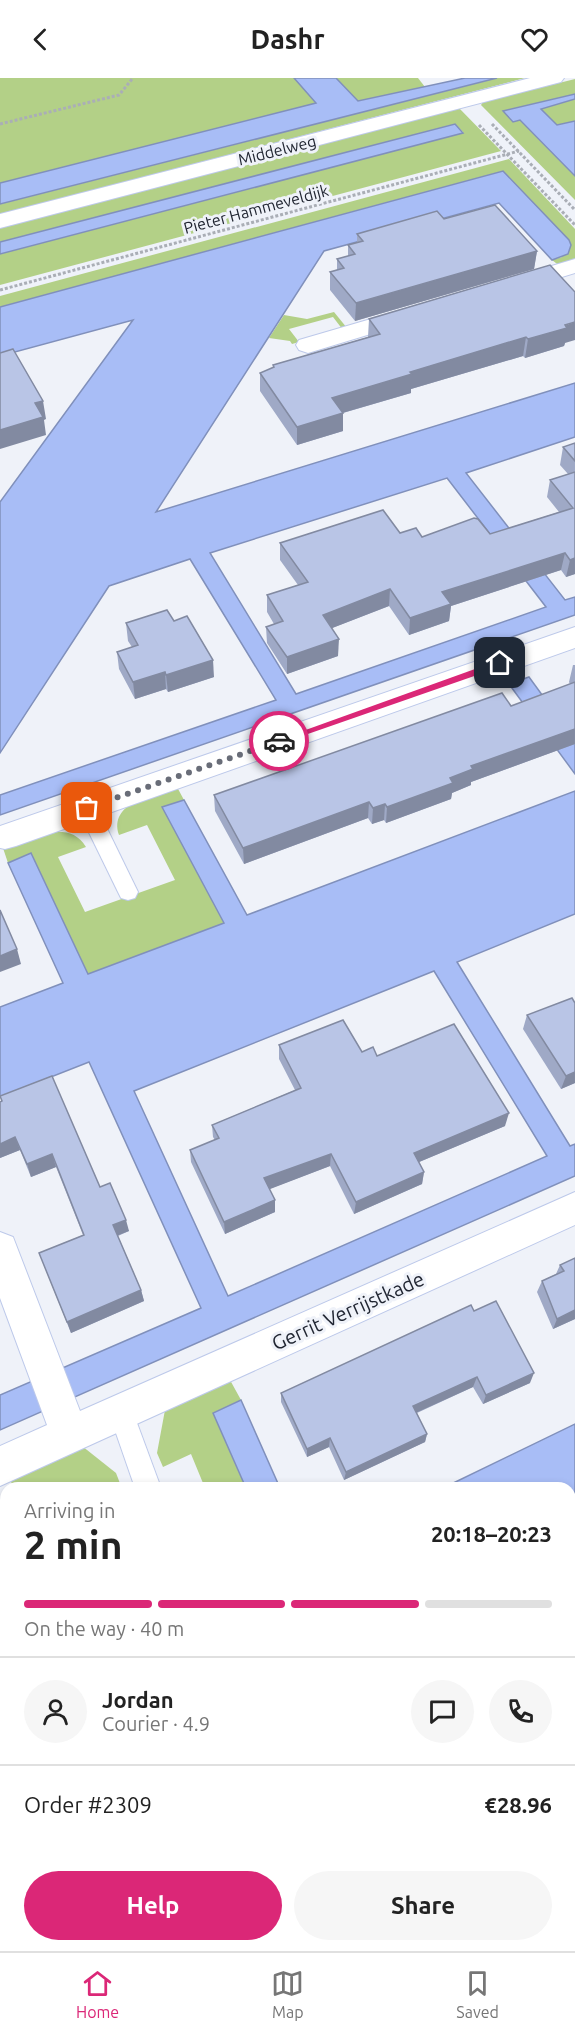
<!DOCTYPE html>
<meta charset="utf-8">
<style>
body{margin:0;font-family:Ubuntu,sans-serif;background:#f6f6f6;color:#222;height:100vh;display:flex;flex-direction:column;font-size:22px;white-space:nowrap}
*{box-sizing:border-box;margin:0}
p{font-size:20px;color:#767676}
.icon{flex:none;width:33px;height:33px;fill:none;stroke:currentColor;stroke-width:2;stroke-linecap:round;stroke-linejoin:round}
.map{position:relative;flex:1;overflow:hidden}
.drawer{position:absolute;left:0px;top:1404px;width:576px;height:470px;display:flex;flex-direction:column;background:#fff;border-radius:18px 18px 0 0;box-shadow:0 3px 9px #0003}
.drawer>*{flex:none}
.pin{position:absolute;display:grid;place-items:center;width:51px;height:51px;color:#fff;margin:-26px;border-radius:12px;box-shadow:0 3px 9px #0006}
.courier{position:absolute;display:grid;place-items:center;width:60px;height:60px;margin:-30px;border:4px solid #db2777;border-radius:50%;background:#fff;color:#222;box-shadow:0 2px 8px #0007}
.head em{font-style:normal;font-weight:600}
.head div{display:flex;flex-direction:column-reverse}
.head{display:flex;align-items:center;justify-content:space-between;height:102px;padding:0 24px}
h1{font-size:39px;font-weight:600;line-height:45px}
.bar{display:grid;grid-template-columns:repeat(4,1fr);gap:9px 6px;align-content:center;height:72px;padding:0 24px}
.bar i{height:8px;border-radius:4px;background:#e0e0e0}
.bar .on{background:#db2777}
.bar p{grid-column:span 4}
.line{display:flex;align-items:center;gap:15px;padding:0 24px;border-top:2px solid #e0e0e0}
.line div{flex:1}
.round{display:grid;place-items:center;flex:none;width:63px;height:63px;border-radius:32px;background:#f6f6f6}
.primary-button{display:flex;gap:12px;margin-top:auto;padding:12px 24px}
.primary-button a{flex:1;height:69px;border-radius:36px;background:#db2777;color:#fff;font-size:24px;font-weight:600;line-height:69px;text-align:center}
.primary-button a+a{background:#f6f6f6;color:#222}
header{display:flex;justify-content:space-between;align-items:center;height:78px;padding:0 24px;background:#fff;font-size:27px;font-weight:600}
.dock{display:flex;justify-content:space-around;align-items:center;height:84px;border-top:2px solid #e0e0e0;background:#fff;font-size:16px;color:#767676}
.dock a{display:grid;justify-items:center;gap:3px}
.dock .on{color:#db2777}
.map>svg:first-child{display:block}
.green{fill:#b3d087}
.water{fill:#a8bdf6;stroke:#8090bb;stroke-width:1.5;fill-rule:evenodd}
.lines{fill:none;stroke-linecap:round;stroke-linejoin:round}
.service-casing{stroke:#bdc9ea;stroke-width:2}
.minor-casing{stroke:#bdc9ea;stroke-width:2}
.tertiary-casing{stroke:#bdc9ea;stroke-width:2}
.path{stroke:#aaaeb6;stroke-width:3;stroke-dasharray:3 2;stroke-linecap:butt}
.service{fill:#fff;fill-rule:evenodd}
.minor{fill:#fff;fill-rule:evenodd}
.tertiary{fill:#fff;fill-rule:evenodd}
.wall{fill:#9fa9c6}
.shaded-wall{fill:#828aa1}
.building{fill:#b9c5e6;stroke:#828aa1;stroke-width:1.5}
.route{fill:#db2777}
.done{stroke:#696d78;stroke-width:6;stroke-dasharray:0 10.8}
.labels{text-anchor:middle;stroke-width:6;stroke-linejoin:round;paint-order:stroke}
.far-street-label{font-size:16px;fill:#212632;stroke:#eff2f9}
.street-label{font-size:20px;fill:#212632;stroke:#eff2f9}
</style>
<header><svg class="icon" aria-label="back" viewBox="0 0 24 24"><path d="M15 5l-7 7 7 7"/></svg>Dashr<svg class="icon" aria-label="heart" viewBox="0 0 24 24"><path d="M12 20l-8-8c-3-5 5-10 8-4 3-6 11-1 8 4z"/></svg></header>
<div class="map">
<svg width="575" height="1873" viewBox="0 0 575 1873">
<rect width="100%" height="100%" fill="#eff2f9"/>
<g class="green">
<path d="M 0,0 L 309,0 L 336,32 L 0,116 Z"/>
<path d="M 336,0 L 418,0 L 425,9 L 358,23 Z"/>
<path d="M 497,0 L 525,0 L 0,136 L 0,126 Z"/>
<path d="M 575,1 L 575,16 L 503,33 L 520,42 L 575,98 L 575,122 L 481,27 L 483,24 Z"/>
<path d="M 575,21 L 575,43 L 557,47 L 540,31 Z"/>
<path d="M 459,30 L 501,73 L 0,207 L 0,176 L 463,54 L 455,46 L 0,164 L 0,149 Z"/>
<path d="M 509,81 L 575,151 L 575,184 L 561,189 L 552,182 L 562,179 L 503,93 L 0,229 L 0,218 Z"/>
<path d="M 334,234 L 347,250 L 343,252 L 333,239 L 289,251 L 299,264 L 292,266 L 290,263 L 269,260 L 284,237 L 307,241 Z"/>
<path d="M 177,709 L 184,722 L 163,729 L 224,845 L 88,896 L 31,776 L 8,785 L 3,770 C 29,761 68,739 86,769 L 58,779 L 85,834 L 175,802 L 147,747 L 119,757 C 108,724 155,717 177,709 Z"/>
<path d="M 230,1302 L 241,1322 L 213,1335 L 246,1410 L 205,1410 L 191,1376 L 163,1389 L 157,1375 L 165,1332 Z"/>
<path d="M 82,1368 L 116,1395 L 121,1408 L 13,1410 L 10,1400 Z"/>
</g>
<g class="water">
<path d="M 294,0 L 336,0 L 358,23 L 465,0 L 497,0 L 0,126 L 0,105 L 316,25 Z"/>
<path d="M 575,16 L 575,21 L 541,31 L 557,47 L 575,43 L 575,98 L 520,42 L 513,44 L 503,33 Z"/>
<path d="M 455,46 L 463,55 L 0,176 L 0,164 Z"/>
<path d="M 503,93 L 569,162 L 571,167 L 568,176 L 552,182 L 499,125 L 324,173 L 156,434 L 575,305 L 575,359 L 466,395 L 565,522 L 575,519 L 575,537 L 0,737 L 0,717 L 276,622 L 190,481 L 109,508 L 0,675 L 0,424 L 133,242 L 0,278 L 0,229 ZM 447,400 L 546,529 L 296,616 L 210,475 Z"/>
<path d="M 529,599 L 575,662 L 575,696 L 509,606 Z"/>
<path d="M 575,713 L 575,836 L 457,884 L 570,1068 L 575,1066 L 575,1098 L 0,1352 L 0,1317 L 201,1230 L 89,984 L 0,1019 L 0,929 L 63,905 L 8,785 L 31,775 L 88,896 L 224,845 L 162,729 L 184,722 L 247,837 ZM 434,893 L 547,1078 L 228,1218 L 134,1013 Z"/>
<path d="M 241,1322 L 280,1410 L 246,1410 L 213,1335 Z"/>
<path d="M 575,1346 L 575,1507 L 570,1509 L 570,1410 L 443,1410 Z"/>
<path d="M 570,1599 L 575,1608 L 575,1681 L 570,1672 Z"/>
<path d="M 6,1622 L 6,1868 L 62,1868 L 52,1873 L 0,1873 L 0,1625 Z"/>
</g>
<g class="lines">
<g class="service-casing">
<g id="service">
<path d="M 87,722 L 94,725 L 97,730 L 138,814 L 135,820 L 128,822 L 121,820 L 118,814 L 77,730 L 80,725 Z"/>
<path d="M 121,1323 L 130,1326 L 161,1410 L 135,1410 L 109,1335 L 112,1326 Z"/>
</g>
</g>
<g class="minor-casing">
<g id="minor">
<path d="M 575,181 L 575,195 L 513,214 L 505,212 L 501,207 L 505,202 Z"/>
<path d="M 412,229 L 420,231 L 424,236 L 420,241 L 308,275 L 299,272 L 296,267 L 299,262 Z"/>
<path d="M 575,549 L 575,570 L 16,768 L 5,771 L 0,770 L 0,748 Z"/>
<path d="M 575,1114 L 575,1147 L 0,1408 L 0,1368 L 47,1347 L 0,1220 L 0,1154 L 13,1159 L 80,1333 Z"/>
</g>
</g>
<g class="tertiary-casing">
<path id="tertiary" d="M 530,0 L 564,0 L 561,4 L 0,150 L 0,136 Z"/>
</g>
<g class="path">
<path d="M 0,46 L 119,17 L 133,0"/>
<path d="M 492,46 L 575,132"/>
<path d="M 479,47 L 575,147"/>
<path d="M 0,212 L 519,73"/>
</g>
<use href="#service" class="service"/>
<use href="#minor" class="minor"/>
<use href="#tertiary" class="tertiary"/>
</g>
<g class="wall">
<path d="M 444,141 L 537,173 L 534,191 L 355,243 L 330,212 L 330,194 L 337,192 L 337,181 L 348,178 L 348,167 L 357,165 L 357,156 Z"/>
<path d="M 550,187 L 565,265 L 564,268 L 525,280 L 523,278 L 411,311 L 411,315 L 343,335 L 343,353 L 297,367 L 260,313 L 260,295 L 273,290 L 273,287 L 368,259 L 369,241 Z"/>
<path d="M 575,365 L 575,496 L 566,499 L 561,492 L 451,528 L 449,543 L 409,557 L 389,528 L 332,550 L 338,578 L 287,596 L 267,565 L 266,549 L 274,546 L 267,534 L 267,517 L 298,507 L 280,482 L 280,465 L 400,455 L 422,459 L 490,456 L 559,434 L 547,419 L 550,402 L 568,396 L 560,387 L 563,369 Z"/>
<path d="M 174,543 L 214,599 L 168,614 L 166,611 L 135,621 L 119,591 L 117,574 L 132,569 L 128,563 L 126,545 Z"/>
<path d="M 573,587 L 575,587 L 575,666 L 471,704 L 471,707 L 452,715 L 451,721 L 386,745 L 384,742 L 372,746 L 368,740 L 244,786 L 215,733 L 214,717 L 511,628 L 570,606 L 569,604 Z"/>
<path d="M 527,937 L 575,1005 L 561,1011 L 523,951 Z"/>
<path d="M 279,967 L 362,974 L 377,978 L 505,1048 L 419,1084 L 424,1094 L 422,1106 L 354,1136 L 330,1088 L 269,1111 L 275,1122 L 275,1134 L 225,1156 L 191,1084 L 190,1072 L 215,1062 L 213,1059 L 212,1047 L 295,1012 L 279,981 Z"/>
<path d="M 0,1024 L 100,1109 L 129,1153 L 118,1158 L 141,1212 L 144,1223 L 71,1255 L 39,1175 L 83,1157 L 56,1089 L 31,1099 L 20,1072 L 0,1080 Z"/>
<path d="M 575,1180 L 575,1241 L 553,1251 L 537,1214 L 542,1203 L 556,1196 L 560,1187 Z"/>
<path d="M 474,1233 L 530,1305 L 483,1326 L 473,1309 L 417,1335 L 427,1356 L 425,1364 L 344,1402 L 329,1369 L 307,1379 L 281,1324 L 281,1315 Z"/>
</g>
<g class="shaded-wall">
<path d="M 537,173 L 534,191 L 355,243 L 356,225 Z"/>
<path d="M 575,244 L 575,262 L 565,265 L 564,268 L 525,280 L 528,261 Z"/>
<path d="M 526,259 L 523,278 L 411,311 L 411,315 L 332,338 L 332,320 L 410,294 Z"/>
<path d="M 43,323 L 46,341 L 44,342 L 46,357 L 0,371 L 0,352 L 35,325 Z"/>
<path d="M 343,335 L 343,353 L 297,367 L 297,349 Z"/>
<path d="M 565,475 L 561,492 L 451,528 L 449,543 L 409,557 L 410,540 L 442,514 Z"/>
<path d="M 575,480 L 575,496 L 566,499 L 570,482 Z"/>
<path d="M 390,511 L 389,528 L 322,554 L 323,537 Z"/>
<path d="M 339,561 L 338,578 L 287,596 L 287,579 Z"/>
<path d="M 213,582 L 214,599 L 168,614 L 166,597 Z"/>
<path d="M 165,594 L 166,611 L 135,621 L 133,604 Z"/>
<path d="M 575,651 L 575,666 L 471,704 L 471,707 L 452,715 L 451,721 L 386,745 L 387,729 L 450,700 L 471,688 Z"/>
<path d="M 369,724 L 368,740 L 244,786 L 243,770 Z"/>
<path d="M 385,726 L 384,742 L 372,746 L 373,730 Z"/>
<path d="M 17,871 L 21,886 L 0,894 L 0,878 Z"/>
<path d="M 575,994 L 575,1005 L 561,1011 L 566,998 Z"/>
<path d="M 509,1035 L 505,1048 L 412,1087 L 414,1075 Z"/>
<path d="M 15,1059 L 20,1072 L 0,1080 L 0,1066 Z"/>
<path d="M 52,1076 L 56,1089 L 31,1099 L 27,1086 Z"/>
<path d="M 331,1076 L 330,1088 L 265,1113 L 264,1100 Z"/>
<path d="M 424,1094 L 422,1106 L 354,1136 L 356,1124 Z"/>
<path d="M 275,1122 L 275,1134 L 225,1156 L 224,1144 Z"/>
<path d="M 126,1142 L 129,1153 L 116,1158 L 113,1147 Z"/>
<path d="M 141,1212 L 144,1223 L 71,1255 L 67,1244 Z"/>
<path d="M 575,1232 L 575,1241 L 553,1251 L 557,1241 Z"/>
<path d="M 534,1295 L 530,1305 L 483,1326 L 486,1317 Z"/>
<path d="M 477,1299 L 473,1309 L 411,1337 L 413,1328 Z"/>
<path d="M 427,1356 L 425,1364 L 344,1402 L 346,1394 Z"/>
<path d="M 330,1360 L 329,1369 L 307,1379 L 307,1371 Z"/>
<path d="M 0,1447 L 4,1452 L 6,1458 L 6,1467 L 0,1450 Z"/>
<path d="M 6,1542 L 6,1550 L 0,1553 L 0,1545 Z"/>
<path d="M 102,1868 L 106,1868 L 108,1873 L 104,1873 Z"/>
</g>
<g class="building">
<path d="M 495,127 L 537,173 L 356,225 L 330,194 L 344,190 L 337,181 L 355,176 L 348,167 L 363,163 L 357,156 L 437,133 L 444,141 Z"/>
<path d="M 550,187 L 575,214 L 575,244 L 565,247 L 567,250 L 528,261 L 526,259 L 410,294 L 412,296 L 332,320 L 343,335 L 297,349 L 260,295 L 274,289 L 273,287 L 380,256 L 369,241 Z"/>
<path d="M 13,271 L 43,323 L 35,325 L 43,339 L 0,352 L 0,275 Z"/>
<path d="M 575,365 L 575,383 L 563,369 Z"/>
<path d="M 575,394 L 575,480 L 570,482 L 565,475 L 442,514 L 451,526 L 410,540 L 390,511 L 323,537 L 339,561 L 287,579 L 266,549 L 283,543 L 267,517 L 308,504 L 280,465 L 383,432 L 400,455 L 416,450 L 422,459 L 474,440 L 478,441 L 490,456 L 573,430 L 550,402 Z"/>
<path d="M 167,532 L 174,543 L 187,538 L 213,582 L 166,597 L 165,594 L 133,604 L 117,574 L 138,567 L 126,545 Z"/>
<path d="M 575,604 L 575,651 L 471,688 L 473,691 L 450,700 L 453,705 L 387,729 L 385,726 L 373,730 L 369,724 L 243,770 L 214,717 L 502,615 L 511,628 Z"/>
<path d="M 0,832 L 17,871 L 0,878 Z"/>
<path d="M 572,920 L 575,925 L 575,994 L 566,998 L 527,937 Z"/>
<path d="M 343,942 L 362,974 L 373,969 L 377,978 L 454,946 L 509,1035 L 414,1075 L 424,1094 L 356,1124 L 331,1076 L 264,1100 L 275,1122 L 224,1144 L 190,1072 L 219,1060 L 212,1047 L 301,1010 L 279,967 Z"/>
<path d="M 52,998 L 100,1109 L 110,1105 L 126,1142 L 113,1147 L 141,1212 L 67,1244 L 39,1175 L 84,1157 L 52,1076 L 27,1086 L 15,1059 L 0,1066 L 0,1024 L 2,1023 L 0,1018 Z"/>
<path d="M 575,1180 L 575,1232 L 557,1241 L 542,1203 L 564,1193 L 560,1187 Z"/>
<path d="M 496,1223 L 534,1295 L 486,1317 L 477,1299 L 413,1328 L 427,1356 L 346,1394 L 330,1360 L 307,1371 L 281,1315 L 471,1227 L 474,1233 Z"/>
<path d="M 0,1450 L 6,1467 L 6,1542 L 0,1545 Z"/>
<path d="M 570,1718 L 575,1729 L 575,1815 L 570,1818 Z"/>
<path d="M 66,1868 L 102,1868 L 104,1873 L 56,1873 Z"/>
<path d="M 207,1868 L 304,1868 L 306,1873 L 197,1873 Z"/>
<path d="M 408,1868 L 494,1868 L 485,1873 L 410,1873 Z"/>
</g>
<path class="route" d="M 500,582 L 504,585 L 503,588 L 282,665 L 276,665 L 275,663 Z"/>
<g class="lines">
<path class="done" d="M 87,730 L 279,663"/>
</g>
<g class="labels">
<g class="far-street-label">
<text transform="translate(277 72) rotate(-14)" y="6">Middelweg</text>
<text transform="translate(256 131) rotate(-15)" y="6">Pieter Hammeveldijk</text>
</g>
<g class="street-label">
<text transform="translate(348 1233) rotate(-24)" y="7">Gerrit Verrijstkade</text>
</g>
</g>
</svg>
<div class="pin" style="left:87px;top:730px;background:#ea580c"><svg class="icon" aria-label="bag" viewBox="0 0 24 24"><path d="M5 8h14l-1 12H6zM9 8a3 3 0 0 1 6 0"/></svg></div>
<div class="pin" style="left:500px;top:585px;background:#1f2937"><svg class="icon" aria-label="home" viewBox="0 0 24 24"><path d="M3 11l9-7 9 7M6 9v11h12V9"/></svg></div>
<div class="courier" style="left:279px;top:663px"><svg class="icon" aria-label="car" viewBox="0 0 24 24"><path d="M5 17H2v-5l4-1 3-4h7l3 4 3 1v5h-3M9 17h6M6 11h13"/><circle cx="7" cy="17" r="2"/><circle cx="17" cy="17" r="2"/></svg></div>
<section class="drawer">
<div class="head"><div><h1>2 min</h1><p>Arriving in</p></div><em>20:18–20:23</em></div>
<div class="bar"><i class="on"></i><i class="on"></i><i class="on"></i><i></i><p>On the way · 40 m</p></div>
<div class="line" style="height:108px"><a class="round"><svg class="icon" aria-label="person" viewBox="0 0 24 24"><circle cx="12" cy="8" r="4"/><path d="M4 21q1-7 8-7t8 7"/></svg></a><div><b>Jordan</b><p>Courier · 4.9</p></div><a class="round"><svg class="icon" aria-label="chat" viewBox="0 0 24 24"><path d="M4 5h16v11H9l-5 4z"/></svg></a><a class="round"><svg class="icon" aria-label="phone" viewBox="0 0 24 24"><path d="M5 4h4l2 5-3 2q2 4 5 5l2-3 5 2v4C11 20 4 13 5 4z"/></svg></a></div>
<div class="line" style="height:78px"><div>Order #2309</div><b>€28.96</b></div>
<div class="primary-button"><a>Help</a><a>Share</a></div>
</section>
</div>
<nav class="dock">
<a class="on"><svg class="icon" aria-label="home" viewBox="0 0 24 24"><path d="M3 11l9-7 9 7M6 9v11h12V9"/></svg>Home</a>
<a><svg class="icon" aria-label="map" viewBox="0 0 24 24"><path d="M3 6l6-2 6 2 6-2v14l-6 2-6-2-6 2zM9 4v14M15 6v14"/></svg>Map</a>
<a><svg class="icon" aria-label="saved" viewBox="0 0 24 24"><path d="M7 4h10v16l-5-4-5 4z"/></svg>Saved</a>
</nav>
